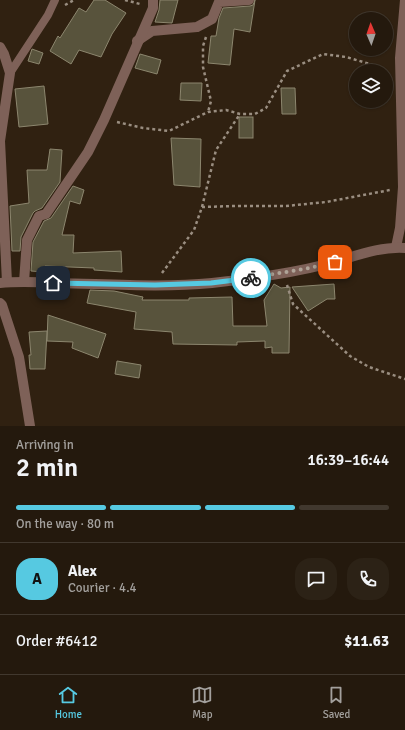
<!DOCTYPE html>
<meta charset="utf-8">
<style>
body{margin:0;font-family:Signika,sans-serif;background:#2c2216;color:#f1f3f6;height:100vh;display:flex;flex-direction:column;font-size:15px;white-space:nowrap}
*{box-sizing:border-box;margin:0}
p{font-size:13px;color:#a3a09d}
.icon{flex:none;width:22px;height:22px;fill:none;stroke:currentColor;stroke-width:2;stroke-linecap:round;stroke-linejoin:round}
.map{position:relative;height:426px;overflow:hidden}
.side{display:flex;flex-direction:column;background:#24190d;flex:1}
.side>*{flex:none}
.needle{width:26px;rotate:358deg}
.fabs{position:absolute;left:349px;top:12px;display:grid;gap:8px}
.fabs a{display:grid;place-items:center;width:44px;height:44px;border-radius:50%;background:#24190d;box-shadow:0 1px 3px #0004,0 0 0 1px #41382e;font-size:20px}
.pin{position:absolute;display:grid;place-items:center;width:34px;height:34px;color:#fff;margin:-17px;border-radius:8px;box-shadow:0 2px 6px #0006}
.courier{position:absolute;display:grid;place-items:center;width:40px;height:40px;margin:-20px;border:3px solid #56c9e1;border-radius:50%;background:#fff;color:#222;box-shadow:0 1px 5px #0007}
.overview em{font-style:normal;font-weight:600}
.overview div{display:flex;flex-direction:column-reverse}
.overview{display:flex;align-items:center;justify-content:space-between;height:68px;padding:0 16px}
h1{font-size:26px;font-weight:600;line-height:30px}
.bar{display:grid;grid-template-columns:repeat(4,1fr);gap:6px 4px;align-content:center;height:48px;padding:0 16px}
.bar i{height:5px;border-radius:3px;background:#41382e}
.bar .selected{background:#56c9e1}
.bar p{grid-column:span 4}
.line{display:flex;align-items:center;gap:10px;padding:0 16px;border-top:1px solid #41382e}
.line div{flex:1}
.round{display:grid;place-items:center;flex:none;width:42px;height:42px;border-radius:16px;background:#2c2216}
.tabs{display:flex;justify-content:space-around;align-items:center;height:56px;border-top:1px solid #41382e;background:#24190d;font-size:11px;color:#a3a09d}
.tabs a{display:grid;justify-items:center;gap:2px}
.tabs .selected{color:#56c9e1}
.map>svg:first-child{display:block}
.building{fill:#58533c;stroke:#8c866e}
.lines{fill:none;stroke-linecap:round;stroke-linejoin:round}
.path{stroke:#9a8e81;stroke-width:2.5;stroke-dasharray:3 3;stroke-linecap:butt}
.lane{stroke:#7e6158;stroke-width:8}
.street{stroke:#7e6158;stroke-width:10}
.done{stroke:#afa498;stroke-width:4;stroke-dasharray:0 7.2}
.route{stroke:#56c9e1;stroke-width:5}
</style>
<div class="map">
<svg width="405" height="426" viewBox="0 0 405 426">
<rect width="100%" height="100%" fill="#302111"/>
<g class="building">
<path d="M 94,0 L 105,0 L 126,13 L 112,34 L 101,57 L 79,50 L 71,64 L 50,51 L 58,36 L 60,38 L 79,8 L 86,12 Z"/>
<path d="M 160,0 L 178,0 L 172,23 L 155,22 L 159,10 Z"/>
<path d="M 255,0 L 250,32 L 234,29 L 230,65 L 208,63 L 211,36 L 216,36 L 219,18 L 223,8 L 250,6 L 253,5 Z"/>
<path d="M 32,49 L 43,53 L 39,64 L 28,61 Z"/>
<path d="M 140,54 L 161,60 L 157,74 L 135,68 Z"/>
<path d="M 181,83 L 202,83 L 201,101 L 180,100 Z"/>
<path d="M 44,86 L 48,124 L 19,127 L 15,89 Z"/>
<path d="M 281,88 L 295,88 L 296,114 L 282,114 Z"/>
<rect x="239" y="117" width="14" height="21"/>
<path d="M 171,138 L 201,139 L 200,187 L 174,185 Z"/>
<path d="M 50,149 L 62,150 L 60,182 L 42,208 L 35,211 L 33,213 L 21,237 L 20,251 L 12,251 L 10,206 L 29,203 L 27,170 L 47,170 Z"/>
<path d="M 73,186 L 84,190 L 80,204 L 70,201 L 62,235 L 74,235 L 73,253 L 121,251 L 122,272 L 94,270 L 94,268 L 45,266 L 44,272 L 31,271 L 33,242 L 44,221 L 51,218 Z"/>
<path d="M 274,284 L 281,288 L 290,287 L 289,353 L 272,353 L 272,347 L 265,348 L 265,341 L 237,342 L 237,345 L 173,344 L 172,332 L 134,329 L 136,312 L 87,303 L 90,290 L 114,291 L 143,297 L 142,300 L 189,300 L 189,298 L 232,297 L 233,326 L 267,326 L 264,300 Z"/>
<path d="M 334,284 L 335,299 L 327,299 L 308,311 L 292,287 Z"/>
<path d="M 48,315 L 106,334 L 98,358 L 72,348 L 73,342 L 47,341 Z"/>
<path d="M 47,331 L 45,369 L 30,369 L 29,355 L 31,355 L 29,332 Z"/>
<path d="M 117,361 L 141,365 L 139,378 L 115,374 Z"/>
</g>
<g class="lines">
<g class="path">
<path d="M 125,0 L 140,4"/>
<path d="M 65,5 L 74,0"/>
<path d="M 206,37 L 203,46 L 203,67 L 211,101 L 208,112"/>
<path d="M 117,122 L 143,128 L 169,131 L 208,112 L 226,110 L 240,114 L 255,114 L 266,108 L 287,71 L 323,54 L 346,57 L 370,64 L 384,71"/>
<path d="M 202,207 L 235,206 L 286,206 L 326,202 L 390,190"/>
<path d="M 162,273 L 194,230 L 202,207 L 216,150 L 240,114"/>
<path d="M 287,285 L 293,304 L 350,356 L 369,367 L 405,379"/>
</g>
<path class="lane" d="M 10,73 L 48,15 L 55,0"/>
<g class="street">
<path d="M 137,41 L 152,31 L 197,27 L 212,19 L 219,2 L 249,0"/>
<path d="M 0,47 L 4,54 L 10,73 L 0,141 L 7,282"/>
<path d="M 396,247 L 400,228 L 403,187 L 400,58 L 405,0"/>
<path d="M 24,282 L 27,240 L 39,216 L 46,214 L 88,152 L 104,120 L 153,8 L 153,0"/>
<path d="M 0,283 C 19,281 38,282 58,283 C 108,284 162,288 212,283 C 249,279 287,274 323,265 C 349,259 377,246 405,248"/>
<path d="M 0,303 L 2,305 L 19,357 L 30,426"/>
</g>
</g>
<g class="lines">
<path class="done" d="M 251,278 L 309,268 L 335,262"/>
<path class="route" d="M 53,283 L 155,285 L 211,283 L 251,278"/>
</g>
</svg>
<div class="fabs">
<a><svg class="needle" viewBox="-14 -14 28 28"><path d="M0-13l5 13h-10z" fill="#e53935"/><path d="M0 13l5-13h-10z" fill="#a3a09d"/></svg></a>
<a><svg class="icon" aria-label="layers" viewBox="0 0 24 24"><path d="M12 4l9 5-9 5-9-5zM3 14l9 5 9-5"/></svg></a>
</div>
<div class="pin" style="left:335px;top:262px;background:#ea580c"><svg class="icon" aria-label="bag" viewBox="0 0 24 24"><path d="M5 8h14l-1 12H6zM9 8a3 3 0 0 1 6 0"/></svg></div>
<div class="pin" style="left:53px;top:283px;background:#1f2937"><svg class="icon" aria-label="home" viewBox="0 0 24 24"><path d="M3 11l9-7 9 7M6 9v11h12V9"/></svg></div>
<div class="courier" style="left:251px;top:278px"><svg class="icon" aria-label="bike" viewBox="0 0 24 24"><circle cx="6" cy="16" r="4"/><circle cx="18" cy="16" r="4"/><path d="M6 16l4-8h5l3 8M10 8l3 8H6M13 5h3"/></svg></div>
</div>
<section class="side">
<div class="overview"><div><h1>2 min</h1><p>Arriving in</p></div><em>16:39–16:44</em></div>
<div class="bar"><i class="selected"></i><i class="selected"></i><i class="selected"></i><i></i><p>On the way · 80 m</p></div>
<div class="line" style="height:72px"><b class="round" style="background:#56c9e1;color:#111">A</b><div><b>Alex</b><p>Courier · 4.4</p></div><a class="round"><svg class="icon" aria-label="chat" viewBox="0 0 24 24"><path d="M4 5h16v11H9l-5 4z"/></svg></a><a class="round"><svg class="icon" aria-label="phone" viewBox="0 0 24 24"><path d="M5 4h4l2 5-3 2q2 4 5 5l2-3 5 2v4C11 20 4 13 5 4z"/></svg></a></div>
<div class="line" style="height:52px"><div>Order #6412</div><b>$11.63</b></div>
</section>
<nav class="tabs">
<a class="selected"><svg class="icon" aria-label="home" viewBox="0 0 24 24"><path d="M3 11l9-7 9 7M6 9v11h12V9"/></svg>Home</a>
<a><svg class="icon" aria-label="map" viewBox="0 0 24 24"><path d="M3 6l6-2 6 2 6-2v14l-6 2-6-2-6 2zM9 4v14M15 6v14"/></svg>Map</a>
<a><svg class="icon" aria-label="saved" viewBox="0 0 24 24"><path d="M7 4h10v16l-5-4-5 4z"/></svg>Saved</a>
</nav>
